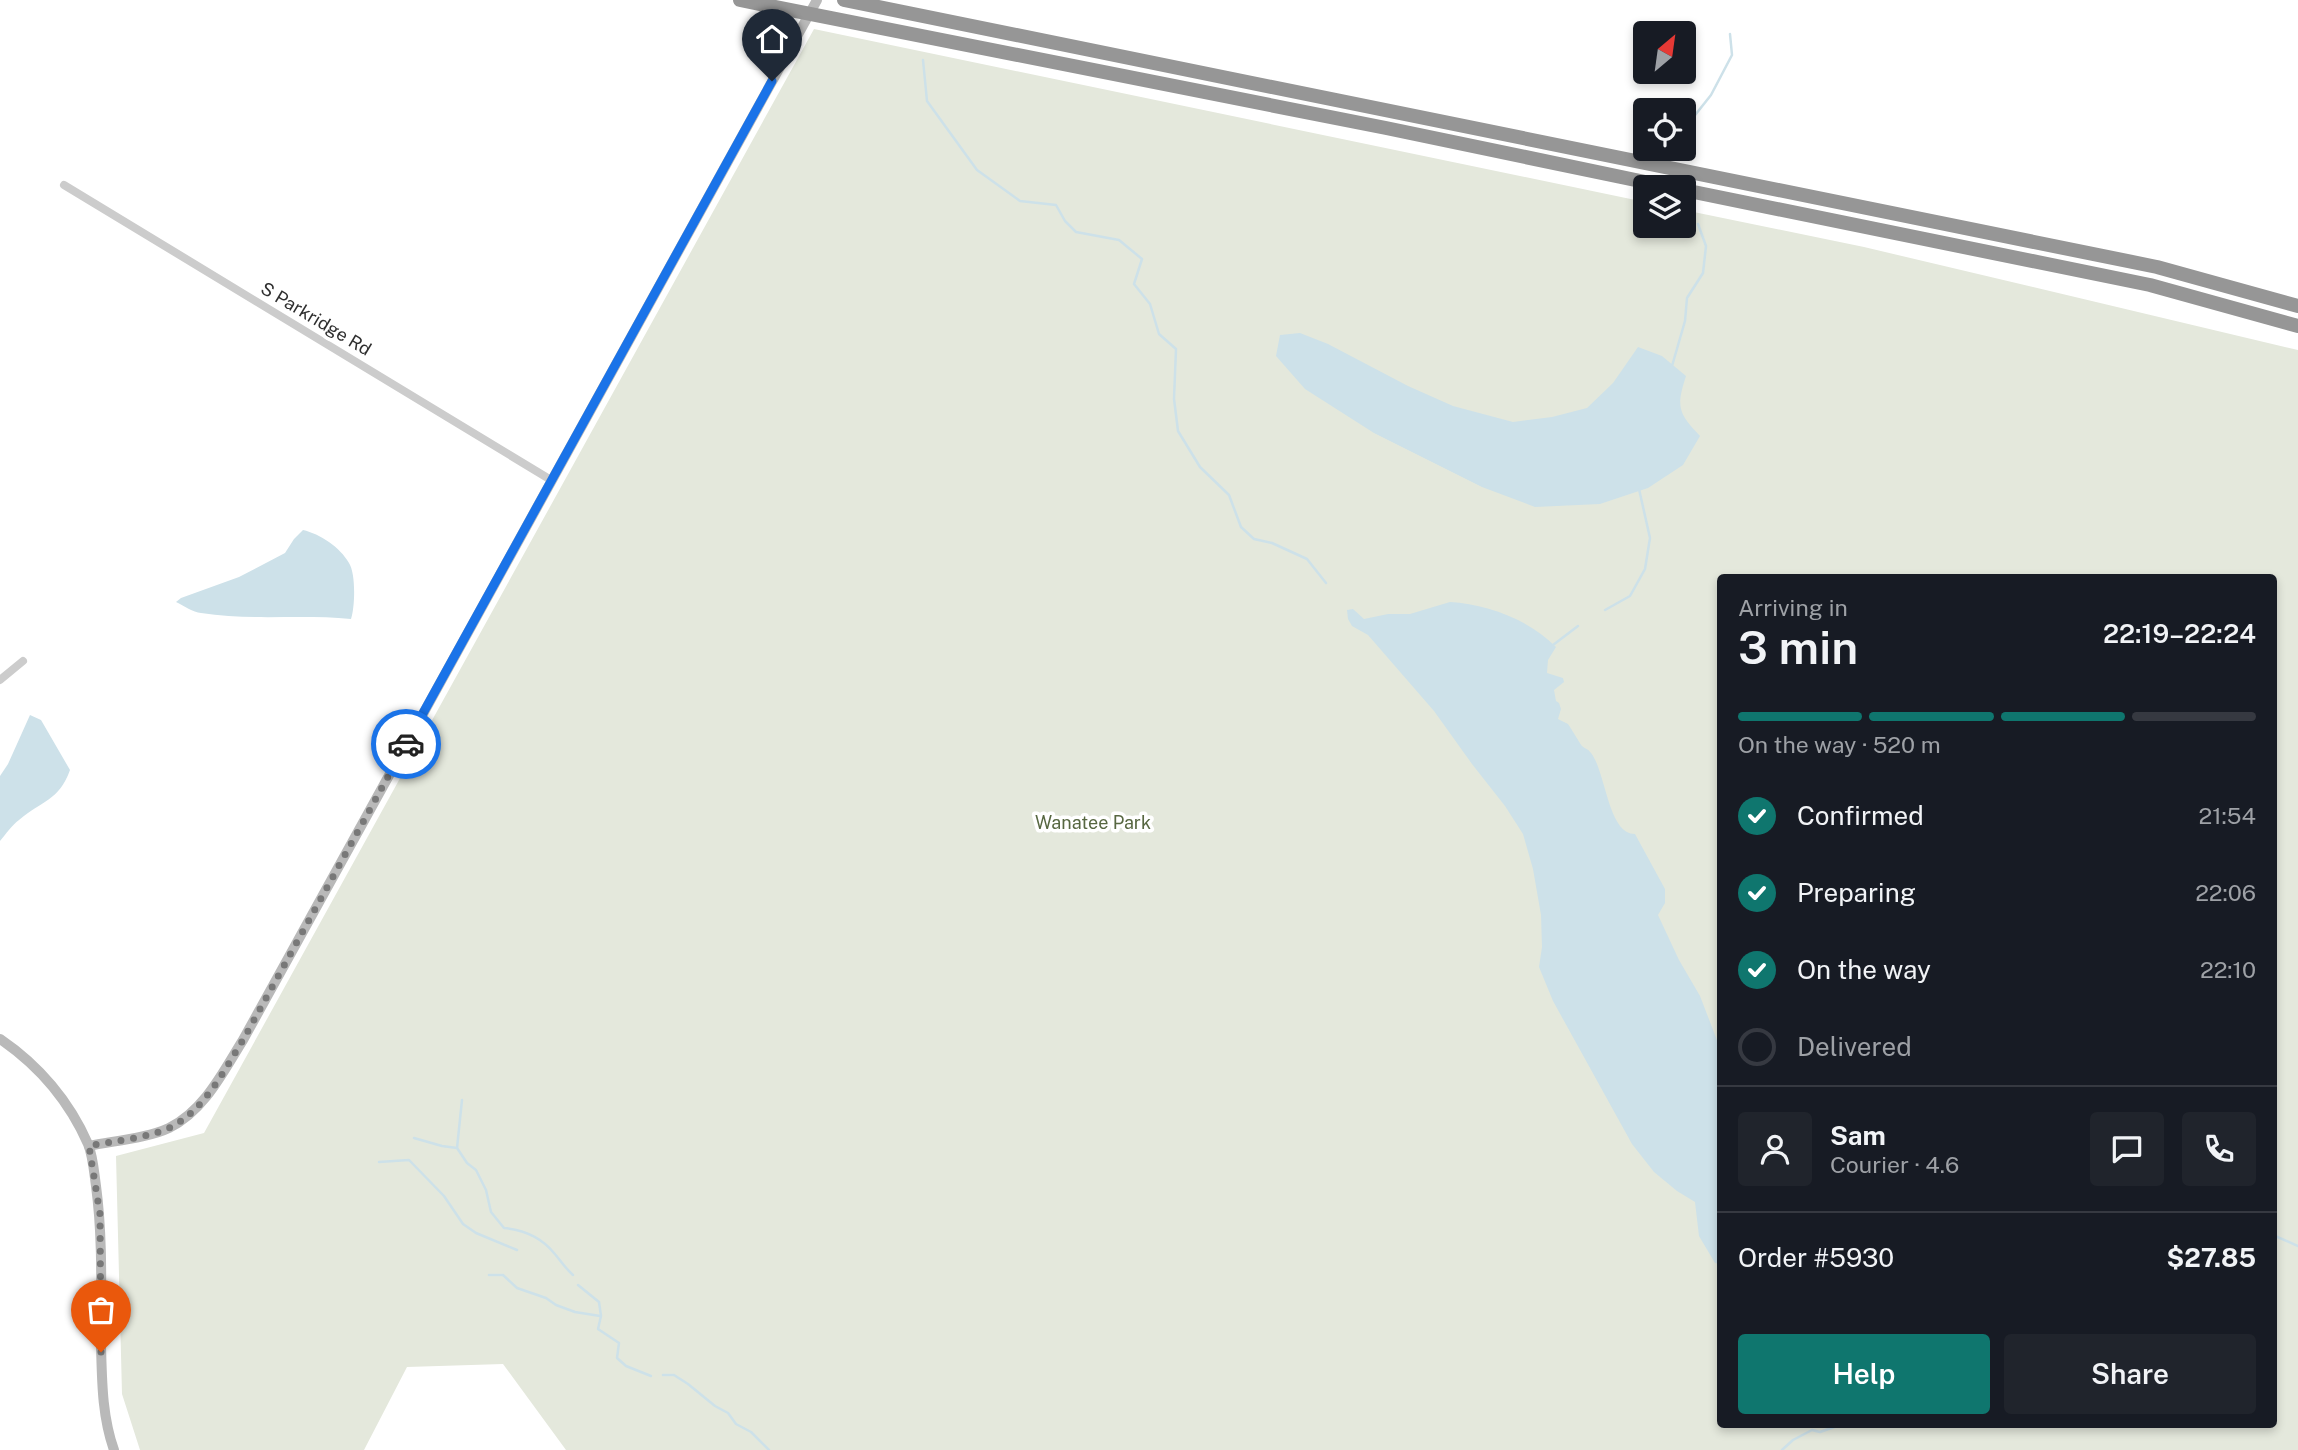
<!DOCTYPE html>
<meta charset="utf-8">
<style>
body{margin:0;font-family:"Public Sans",sans-serif;background:#20242c;color:#f1f3f6;height:100vh;display:flex;flex-direction:column;font-size:26px;white-space:nowrap}
*{box-sizing:border-box;margin:0}
p{font-size:23px;color:#9ea1a6}
.icon{flex:none;width:38px;height:38px;fill:none;stroke:currentColor;stroke-width:2;stroke-linecap:round;stroke-linejoin:round}
.map{position:relative;flex:1;overflow:hidden}
.drawer{position:absolute;left:1717px;top:574px;width:560px;height:854px;display:flex;flex-direction:column;background:#171b24;border-radius:7px;box-shadow:0 4px 10px #0003}
.drawer>*{flex:none}
.needle{width:46px;rotate:29deg}
.fabs{position:absolute;left:1633px;top:21px;display:grid;gap:14px}
.fabs a{display:grid;place-items:center;width:63px;height:63px;border-radius:7px;background:#171b24;box-shadow:0 4px 10px #0003;font-size:35px}
.pin{position:absolute;display:grid;place-items:center;width:60px;height:60px;color:#fff;margin:-72px -30px;border-radius:50% 50% 50% 0;rotate:-45deg;box-shadow:0 0 7px #0007}
.pin .icon{rotate:45deg}
.courier{position:absolute;display:grid;place-items:center;width:70px;height:70px;margin:-35px;border:5px solid #1a73e8;border-radius:50%;background:#fff;color:#222;box-shadow:0 2px 9px #0007}
.summary em{font-style:normal;font-weight:600}
.summary div{display:flex;flex-direction:column-reverse}
.summary{display:flex;align-items:center;justify-content:space-between;height:119px;padding:0 21px}
h1{font-size:46px;font-weight:600;line-height:52px}
.bar{display:grid;grid-template-columns:repeat(4,1fr);gap:10px 7px;align-content:center;height:84px;padding:0 21px}
.bar i{height:9px;border-radius:5px;background:#363941}
.bar .selected{background:#0f766e}
.bar p{grid-column:span 4}
.line{display:flex;align-items:center;gap:18px;padding:0 21px;border-top:2px solid #363941}
.line div{flex:1}
.round{display:grid;place-items:center;flex:none;width:74px;height:74px;border-radius:7px;background:#20242c}
ol{padding:0 21px;list-style:none}
li{display:flex;align-items:center;gap:21px;height:77px}
li p{margin-inline-start:auto}
li .icon{padding:7px;border-radius:50%;background:#0f766e;color:#fff;stroke-width:4}
li:last-child{color:#9ea1a6}
li i{width:38px;height:38px;border:4px solid #363941;border-radius:50%}
.cta{display:flex;gap:14px;margin-top:auto;padding:14px 21px}
.cta a{flex:1;height:80px;border-radius:7px;background:#0f766e;color:#fff;font-size:28px;font-weight:600;line-height:80px;text-align:center}
.cta a+a{background:#20242c;color:#f1f3f6}
.map>svg:first-child{display:block}
.green{fill:#e4e8dc;fill-rule:evenodd}
.water{fill:#cde1e9}
.lines{fill:none;stroke-linecap:round;stroke-linejoin:round}
.stream{stroke:#cde1e9;stroke-width:2.5}
.street{stroke:#ccc;stroke-width:8}
.secondary{stroke:#b9b9b9;stroke-width:10}
.highway{stroke:#969696;stroke-width:14}
.done{stroke:#787878;stroke-width:7;stroke-dasharray:0 12.6}
.route{stroke:#1a73e8;stroke-width:9}
.labels{text-anchor:middle;stroke-width:7;stroke-linejoin:round;paint-order:stroke}
.street-label{font-size:18px;fill:#2f2f2f;stroke:#fff}
.park-label{font-size:18px;fill:#576741;stroke:#fff}
</style>
<div class="map">
<svg width="2298" height="1450" viewBox="0 0 2298 1450">
<rect width="100%" height="100%" fill="#fff"/>
<path class="green" d="M 814,29 L 1645,202 L 1645,226 L 1684,226 L 1684,210 L 1864,247 L 2298,350 L 2298,1450 L 566,1450 L 503,1364 L 407,1367 L 364,1450 L 140,1450 L 122,1394 L 116,1156 L 204,1133 ZM 1720,578 L 2273,578 L 2273,1424 L 1720,1424 Z"/>
<g class="water">
<path d="M 1300,333 L 1328,344 L 1408,386 L 1453,406 L 1513,422 L 1552,417 L 1587,408 L 1613,383 L 1638,347 L 1662,356 L 1686,376 C 1676,407 1678,413 1700,436 L 1683,465 L 1648,488 L 1600,504 L 1535,507 L 1482,487 L 1374,433 L 1305,389 L 1276,356 L 1280,335 Z"/>
<path d="M 303,530 C 320,534 340,547 349,563 C 356,574 355,607 351,619 C 301,614 251,621 201,613 C 193,612 184,606 176,602 L 181,598 L 239,577 L 285,553 L 294,539 Z"/>
<path d="M 1450,602 C 1487,604 1530,620 1556,647 L 1548,660 L 1547,673 L 1563,678 L 1564,682 L 1554,690 L 1556,701 L 1559,703 L 1561,709 L 1558,719 L 1568,724 C 1569,725 1581,745 1582,746 C 1588,751 1586,747 1591,753 C 1606,772 1608,834 1635,834 L 1665,889 L 1665,903 L 1658,915 L 1679,960 L 1700,996 L 1720,1048 L 1720,1264 L 1715,1263 L 1699,1236 L 1695,1202 L 1677,1191 L 1654,1172 L 1632,1144 L 1553,1001 L 1539,967 L 1542,947 L 1541,915 L 1533,869 L 1523,834 L 1505,806 L 1472,764 L 1434,711 L 1368,635 L 1352,626 L 1348,619 L 1347,610 L 1353,609 L 1364,619 L 1388,614 L 1410,614 Z"/>
<path d="M 30,715 L 41,720 L 70,770 C 59,801 41,801 19,820 C 12,825 6,834 0,841 L 0,776 L 8,764 Z"/>
</g>
<g class="lines">
<g class="stream">
<path d="M 923,60 L 927,101 L 977,170 L 1020,201 L 1056,205 L 1065,221 L 1076,232 L 1119,240 L 1142,259 L 1134,284 L 1150,304 L 1159,334 L 1176,349 L 1174,399 L 1178,431 L 1200,467 L 1229,495 L 1241,527 L 1254,539 L 1272,543 L 1307,559 L 1326,583"/>
<path d="M 1684,129 L 1711,95 L 1732,55 L 1730,34"/>
<path d="M 1672,366 L 1685,321 L 1687,298 L 1703,273 L 1706,246 L 1698,224"/>
<path d="M 1605,610 L 1630,596 L 1645,569 L 1650,538 L 1639,489"/>
<path d="M 1553,645 L 1578,626"/>
<path d="M 462,1100 L 457,1148 L 467,1163 L 476,1170 L 486,1190 L 491,1212 L 504,1228 C 524,1230 541,1237 554,1253 C 561,1261 565,1268 573,1275"/>
<path d="M 414,1138 L 442,1146 L 457,1148"/>
<path d="M 379,1162 L 409,1160 L 444,1196 L 463,1224 L 476,1233 L 517,1250"/>
<path d="M 2273,1235 L 2298,1246"/>
<path d="M 489,1275 L 503,1275 L 517,1288 L 546,1298 L 556,1305 L 575,1312 L 600,1316"/>
<path d="M 578,1285 L 599,1302 L 601,1316 L 598,1329 L 619,1343 L 617,1358 L 626,1366 L 651,1376"/>
<path d="M 663,1375 L 674,1375 L 688,1384 L 715,1406 L 728,1413 L 736,1424 L 751,1432 L 769,1450"/>
<path d="M 1782,1450 L 1793,1440 L 1812,1430 L 1820,1432 L 1843,1424"/>
</g>
<g class="street">
<path d="M 64,185 L 551,480"/>
<path d="M 0,680 L 23,661"/>
</g>
<g class="secondary">
<path d="M 0,1039 C 38,1065 69,1101 88,1144 C 93,1156 94,1172 96,1186 C 103,1238 101,1292 101,1345 C 102,1381 102,1416 114,1450"/>
<path d="M 89,1146 C 113,1141 148,1138 169,1128 C 204,1111 223,1072 243,1040 L 817,0"/>
</g>
<g class="highway">
<path d="M 740,0 L 1386,128 L 1669,187"/>
<path d="M 844,0 L 2157,267 L 2298,306"/>
<path d="M 1684,190 L 2150,285 L 2298,326"/>
</g>
</g>
<g class="lines">
<path class="done" d="M 101,1352 L 100,1214 L 89,1146 C 113,1141 147,1138 169,1128 C 204,1111 223,1072 243,1040 L 406,744"/>
<path class="route" d="M 406,744 L 772,81"/>
</g>
<g class="labels">
<g class="street-label">
<text transform="translate(316 319) rotate(31)" y="6">S Parkridge Rd</text>
</g>
<g class="park-label">
<text x="1093" y="829">Wanatee Park</text>
</g>
</g>
</svg>
<div class="fabs">
<a><svg class="needle" viewBox="-14 -14 28 28"><path d="M0-13l5 13h-10z" fill="#e53935"/><path d="M0 13l5-13h-10z" fill="#9ea1a6"/></svg></a>
<a><svg class="icon" aria-label="locate" viewBox="0 0 24 24"><circle cx="12" cy="12" r="6"/><path d="M12 2v4M12 18v4M2 12h4M18 12h4"/></svg></a>
<a><svg class="icon" aria-label="layers" viewBox="0 0 24 24"><path d="M12 4l9 5-9 5-9-5zM3 14l9 5 9-5"/></svg></a>
</div>
<div class="pin" style="left:101px;top:1352px;background:#ea580c"><svg class="icon" aria-label="bag" viewBox="0 0 24 24"><path d="M5 8h14l-1 12H6zM9 8a3 3 0 0 1 6 0"/></svg></div>
<div class="pin" style="left:772px;top:81px;background:#1f2937"><svg class="icon" aria-label="home" viewBox="0 0 24 24"><path d="M3 11l9-7 9 7M6 9v11h12V9"/></svg></div>
<div class="courier" style="left:406px;top:744px"><svg class="icon" aria-label="car" viewBox="0 0 24 24"><path d="M5 17H2v-5l4-1 3-4h7l3 4 3 1v5h-3M9 17h6M6 11h13"/><circle cx="7" cy="17" r="2"/><circle cx="17" cy="17" r="2"/></svg></div>
<section class="drawer">
<div class="summary"><div><h1>3 min</h1><p>Arriving in</p></div><em>22:19–22:24</em></div>
<div class="bar"><i class="selected"></i><i class="selected"></i><i class="selected"></i><i></i><p>On the way · 520 m</p></div>
<ol>
<li><svg class="icon" aria-label="check" viewBox="0 0 24 24"><path d="M5 12l5 5 9-10"/></svg>Confirmed<p>21:54</p></li>
<li><svg class="icon" aria-label="check" viewBox="0 0 24 24"><path d="M5 12l5 5 9-10"/></svg>Preparing<p>22:06</p></li>
<li><svg class="icon" aria-label="check" viewBox="0 0 24 24"><path d="M5 12l5 5 9-10"/></svg>On the way<p>22:10</p></li>
<li><i></i>Delivered</li>
</ol>
<div class="line" style="height:126px"><a class="round"><svg class="icon" aria-label="person" viewBox="0 0 24 24"><circle cx="12" cy="8" r="4"/><path d="M4 21q1-7 8-7t8 7"/></svg></a><div><b>Sam</b><p>Courier · 4.6</p></div><a class="round"><svg class="icon" aria-label="chat" viewBox="0 0 24 24"><path d="M4 5h16v11H9l-5 4z"/></svg></a><a class="round"><svg class="icon" aria-label="phone" viewBox="0 0 24 24"><path d="M5 4h4l2 5-3 2q2 4 5 5l2-3 5 2v4C11 20 4 13 5 4z"/></svg></a></div>
<div class="line" style="height:91px"><div>Order #5930</div><b>$27.85</b></div>
<div class="cta"><a>Help</a><a>Share</a></div>
</section>
</div>
